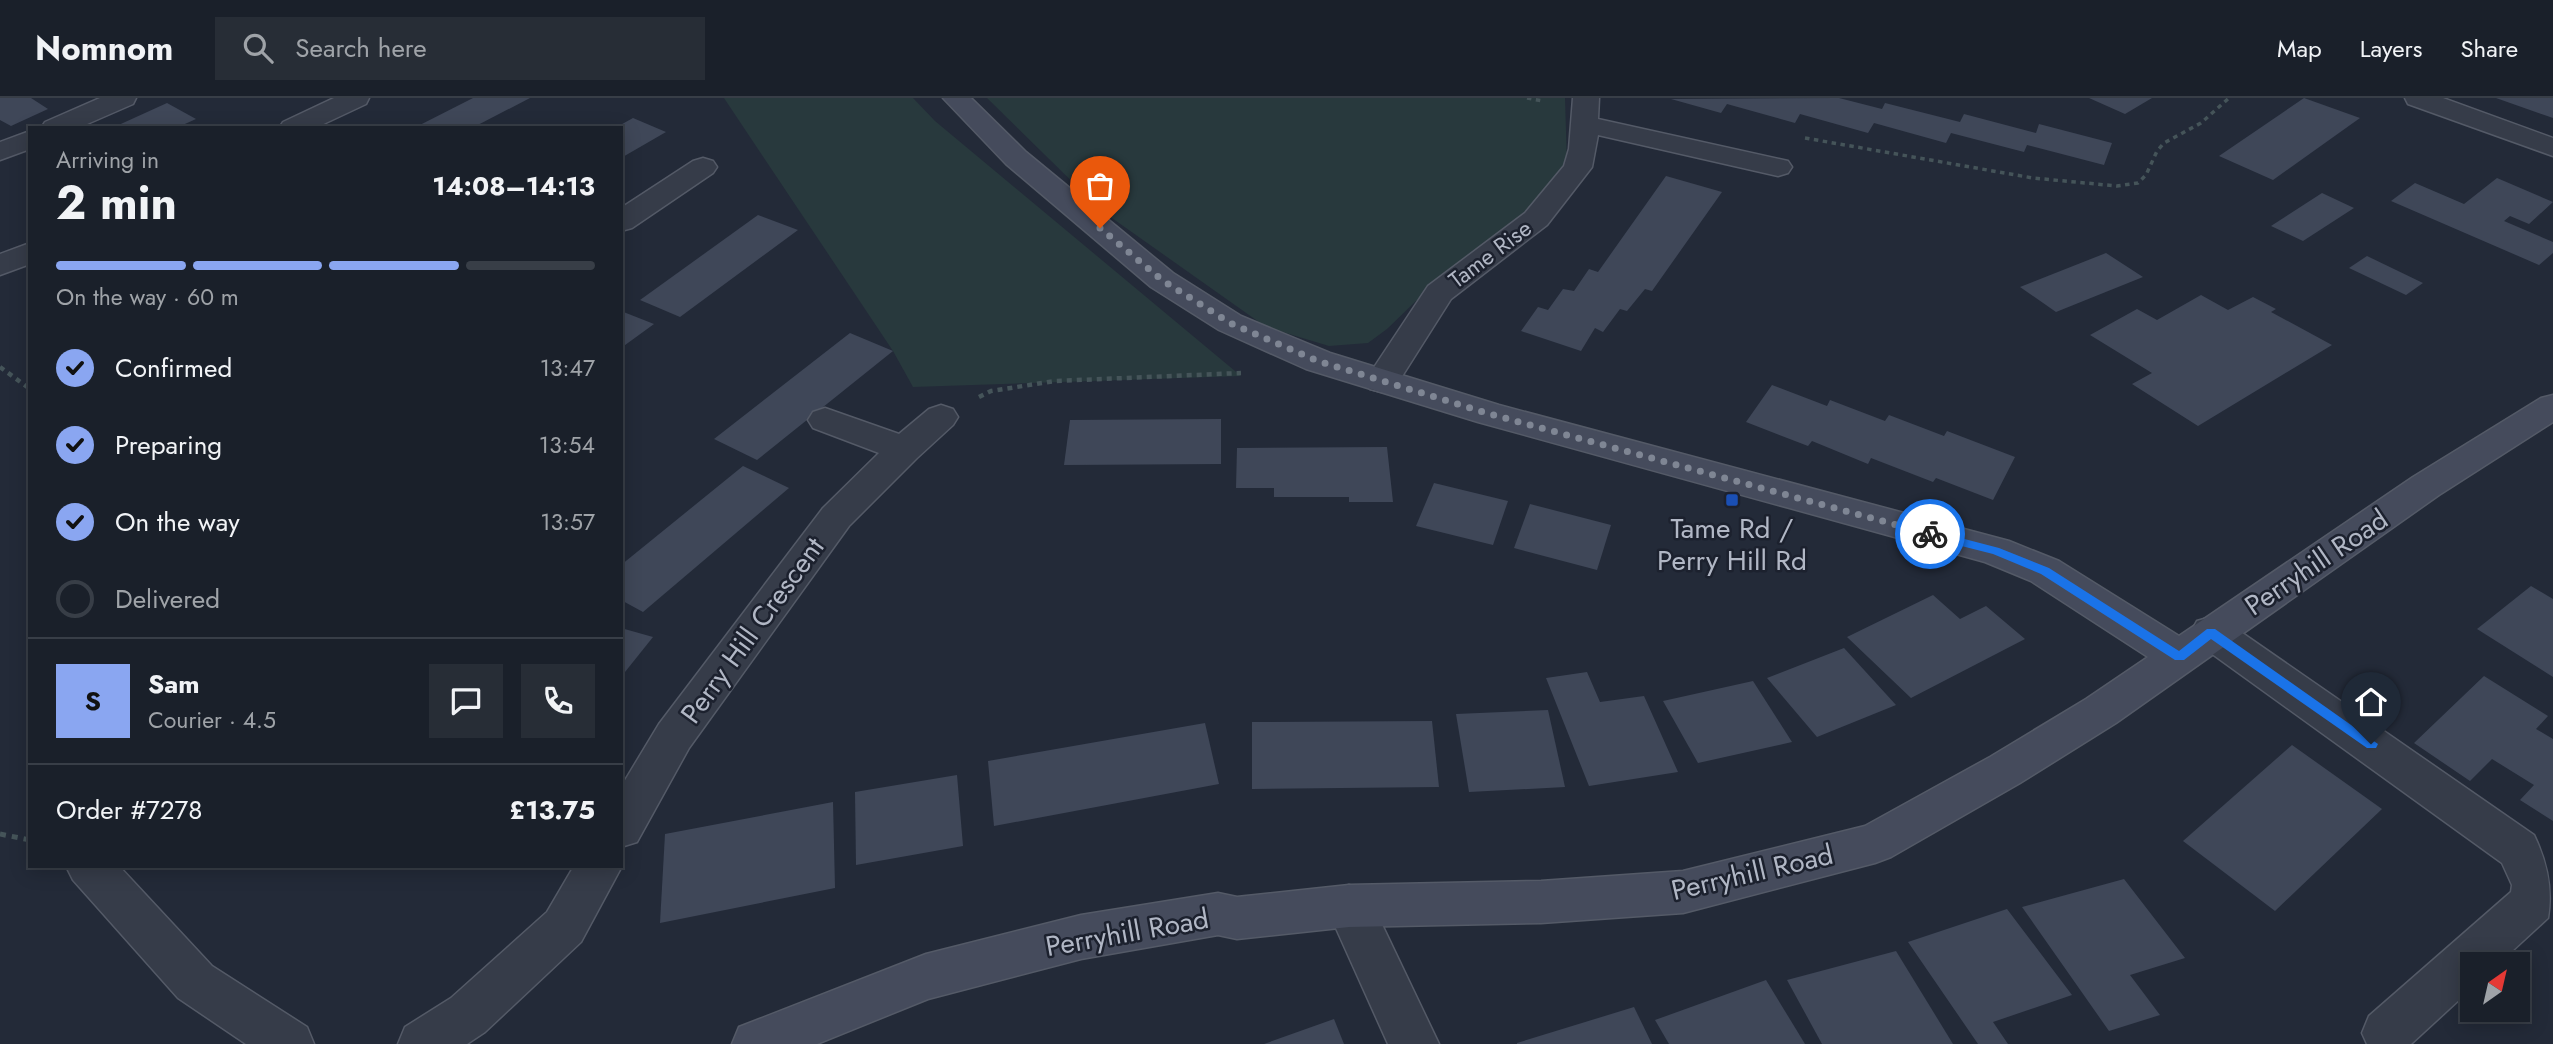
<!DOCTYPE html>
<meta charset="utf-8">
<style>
body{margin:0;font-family:Jost,sans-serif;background:#272d36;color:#f1f3f6;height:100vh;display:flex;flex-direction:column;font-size:26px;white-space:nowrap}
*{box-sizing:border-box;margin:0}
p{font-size:23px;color:#9fa3a8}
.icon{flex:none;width:38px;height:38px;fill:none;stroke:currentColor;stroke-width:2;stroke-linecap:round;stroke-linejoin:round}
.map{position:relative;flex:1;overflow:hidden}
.side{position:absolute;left:28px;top:28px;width:595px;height:742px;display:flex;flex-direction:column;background:#1a202a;border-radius:0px;box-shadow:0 4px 18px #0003,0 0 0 2px #383e47}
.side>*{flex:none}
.needle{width:46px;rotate:34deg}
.tools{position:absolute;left:2460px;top:854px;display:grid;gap:14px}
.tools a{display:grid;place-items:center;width:70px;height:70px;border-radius:0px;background:#1a202a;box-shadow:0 4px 18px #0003,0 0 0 2px #383e47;font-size:35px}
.pin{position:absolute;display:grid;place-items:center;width:60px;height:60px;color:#fff;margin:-72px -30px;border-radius:50% 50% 50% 0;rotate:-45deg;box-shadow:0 0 7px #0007}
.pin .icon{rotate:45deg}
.courier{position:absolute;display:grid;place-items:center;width:70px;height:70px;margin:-35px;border:5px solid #1a73e8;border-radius:50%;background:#fff;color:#222;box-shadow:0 2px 9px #0007}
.headline em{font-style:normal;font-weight:700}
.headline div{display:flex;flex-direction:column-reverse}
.headline{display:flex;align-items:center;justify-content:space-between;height:119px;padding:0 28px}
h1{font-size:46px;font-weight:700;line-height:52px}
.bar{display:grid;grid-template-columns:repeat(4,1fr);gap:10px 7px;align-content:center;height:84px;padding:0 28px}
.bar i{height:9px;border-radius:5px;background:#383e47}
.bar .current{background:#8aa6f1}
.bar p{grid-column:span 4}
.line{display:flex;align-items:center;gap:18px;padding:0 28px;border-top:2px solid #383e47}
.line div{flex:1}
.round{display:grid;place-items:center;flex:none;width:74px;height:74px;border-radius:0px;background:#272d36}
ol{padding:0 28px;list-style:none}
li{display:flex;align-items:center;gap:21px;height:77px}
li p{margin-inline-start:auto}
li .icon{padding:7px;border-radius:50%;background:#8aa6f1;color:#111;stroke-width:4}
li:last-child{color:#9fa3a8}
li i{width:38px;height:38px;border:4px solid #383e47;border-radius:50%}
header{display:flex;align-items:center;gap:42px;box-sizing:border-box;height:98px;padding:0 35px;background:#1a202a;border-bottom:2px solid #383e47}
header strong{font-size:33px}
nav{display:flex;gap:38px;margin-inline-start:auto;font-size:24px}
.search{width:490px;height:63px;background:#272d36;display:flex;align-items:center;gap:18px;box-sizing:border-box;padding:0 24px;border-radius:0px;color:#9fa3a8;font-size:26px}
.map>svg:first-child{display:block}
.green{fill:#28393d}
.building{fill:#3f4758}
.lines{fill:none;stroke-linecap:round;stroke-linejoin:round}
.street-casing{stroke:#545a67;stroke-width:3}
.secondary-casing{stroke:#545a67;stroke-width:3}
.path-far2{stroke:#455459;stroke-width:3.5;stroke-dasharray:4.5 4.5;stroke-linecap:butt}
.path-far1{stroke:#455459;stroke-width:4.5;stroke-dasharray:5 5;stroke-linecap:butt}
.path{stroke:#455459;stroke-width:5;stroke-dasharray:6 6;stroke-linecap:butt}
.street{fill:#363c49;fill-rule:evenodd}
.secondary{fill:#454b5c;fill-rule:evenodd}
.route{fill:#1a73e8}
.done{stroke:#7f8694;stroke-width:7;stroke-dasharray:0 12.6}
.transit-dot{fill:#1a4fb4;stroke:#1c212e;stroke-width:2.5}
.labels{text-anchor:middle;stroke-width:5;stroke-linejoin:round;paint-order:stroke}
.far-street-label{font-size:23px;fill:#b1b7c5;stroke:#1c212e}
.poi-label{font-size:28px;fill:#b1b7c5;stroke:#1c212e}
.street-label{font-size:28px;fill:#b1b7c5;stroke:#1c212e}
</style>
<header>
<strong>Nomnom</strong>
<div class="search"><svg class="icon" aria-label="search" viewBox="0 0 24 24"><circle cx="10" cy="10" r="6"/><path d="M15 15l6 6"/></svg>Search here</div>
<nav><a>Map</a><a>Layers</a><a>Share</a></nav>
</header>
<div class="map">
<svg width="2553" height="946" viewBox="0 0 2553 946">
<rect width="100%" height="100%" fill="#232a38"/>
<g class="green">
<path d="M 724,0 L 913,0 L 935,23 L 1241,278 L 913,289 L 893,253 Z"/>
<path d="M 987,0 L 1565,0 L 1567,67 L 1529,115 L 1446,174 L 1387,231 L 1368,245 L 1329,248 L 1266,229 L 1102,113 Z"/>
</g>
<g class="building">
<path d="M 0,0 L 31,0 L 48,11 L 11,28 L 0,22 Z"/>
<path d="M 473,0 L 530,0 L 472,30 L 414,30 Z"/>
<path d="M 1839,0 L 1882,11 L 1885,5 L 1960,24 L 1964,16 L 2036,35 L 2039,26 L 2112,45 L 2104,67 L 2027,47 L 2024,54 L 1951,35 L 1946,45 L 1874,25 L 1868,35 L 1800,16 L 1795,25 L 1727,6 L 1721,15 L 1671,1 Z"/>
<path d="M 2089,0 L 2152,0 L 2125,16 Z"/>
<path d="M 2304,0 L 2360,20 L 2273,82 L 2219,58 Z"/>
<path d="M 2496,0 L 2553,0 L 2553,20 Z"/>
<path d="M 167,5 L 196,21 L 176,30 L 112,30 Z"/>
<path d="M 633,20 L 666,34 L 621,60 L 621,30 L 615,30 Z"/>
<path d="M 1666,78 L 1722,94 L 1652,193 L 1645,191 L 1627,213 L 1620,211 L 1603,234 L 1595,230 L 1581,253 L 1521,233 L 1538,209 L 1548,212 L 1563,191 L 1574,193 L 1589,171 L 1598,174 Z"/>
<path d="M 2497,80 L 2553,104 L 2529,126 L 2510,118 L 2504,123 L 2553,144 L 2553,155 L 2539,167 L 2391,103 L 2415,85 L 2464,106 Z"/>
<path d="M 2322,95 L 2354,110 L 2303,143 L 2271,128 Z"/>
<path d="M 758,117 L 798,132 L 680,219 L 640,202 Z"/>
<path d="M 2106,155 L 2143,179 L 2056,214 L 2020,189 Z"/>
<path d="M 2367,158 L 2423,185 L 2406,197 L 2349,170 Z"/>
<path d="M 2201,197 L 2228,212 L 2253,199 L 2276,211 L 2271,214 L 2332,247 L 2198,328 L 2132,286 L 2152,275 L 2090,237 L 2137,211 L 2157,222 Z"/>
<path d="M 621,213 L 654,226 L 621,250 Z"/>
<path d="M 850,235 L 893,253 L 757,362 L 714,341 Z"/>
<path d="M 1772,287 L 1827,308 L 1830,302 L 1885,323 L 1889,317 L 1944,338 L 1947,333 L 2015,359 L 1993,402 L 1936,380 L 1933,384 L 1871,360 L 1868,366 L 1812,343 L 1808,348 L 1746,324 Z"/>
<path d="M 1221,321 L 1221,366 L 1064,367 L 1070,322 Z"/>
<path d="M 1387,349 L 1393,404 L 1349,404 L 1349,399 L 1274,399 L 1274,390 L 1236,390 L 1237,350 Z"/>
<path d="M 743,368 L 789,390 L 643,514 L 621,502 L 621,467 Z"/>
<path d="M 1434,385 L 1508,403 L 1493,447 L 1416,428 Z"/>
<path d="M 1530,406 L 1611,427 L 1597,472 L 1514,450 Z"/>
<path d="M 2531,488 L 2553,501 L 2553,579 L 2477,531 Z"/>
<path d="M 1933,497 L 1960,521 L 1986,508 L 2025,541 L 1911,600 L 1847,539 Z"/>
<path d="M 621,530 L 653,539 L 621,579 Z"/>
<path d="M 1844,550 L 1896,607 L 1817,639 L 1767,580 Z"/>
<path d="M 1587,574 L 1600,604 L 1644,598 L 1678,674 L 1589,688 L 1546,580 Z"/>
<path d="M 2484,578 L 2548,618 L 2536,631 L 2553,641 L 2553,723 L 2520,702 L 2534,687 L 2492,661 L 2470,683 L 2414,645 Z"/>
<path d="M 1753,583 L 1792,644 L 1698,665 L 1663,603 Z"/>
<path d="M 1548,612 L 1565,689 L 1469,694 L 1456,616 Z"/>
<path d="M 1432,623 L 1439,689 L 1252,691 L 1252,624 Z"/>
<path d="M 1205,625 L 1219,686 L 994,728 L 988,663 Z"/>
<path d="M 2292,647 L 2382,711 L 2275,813 L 2183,743 Z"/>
<path d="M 957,677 L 963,748 L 856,767 L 855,694 Z"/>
<path d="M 833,704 L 835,790 L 660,825 L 665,736 Z"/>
<path d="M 2124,781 L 2185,860 L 2130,877 L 2160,917 L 2109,933 L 2022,809 Z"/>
<path d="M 2007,811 L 2072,897 L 1993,924 L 2008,946 L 1978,946 L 1908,844 Z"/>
<path d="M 1896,853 L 1953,946 L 1822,946 L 1787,882 Z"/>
<path d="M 1766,882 L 1805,946 L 1669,946 L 1655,922 Z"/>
<path d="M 1634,909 L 1652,946 L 1517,946 L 1517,945 Z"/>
<path d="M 1334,921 L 1344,946 L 1264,946 Z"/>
</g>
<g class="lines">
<g class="street-casing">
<g id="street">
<path d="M 100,0 L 136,0 L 133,6 L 78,30 L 41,30 L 45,24 Z"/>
<path d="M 334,0 L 369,0 L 366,6 L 315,30 L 279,30 L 283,24 Z"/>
<path d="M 1573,0 L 1599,0 L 1598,21 L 1788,63 L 1792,69 L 1788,75 L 1778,78 L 1598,37 L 1592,69 L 1547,127 L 1451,201 L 1394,291 L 1382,294 L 1370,291 L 1365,283 L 1428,188 L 1525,115 L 1564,68 L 1569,51 Z"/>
<path d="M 2405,0 L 2443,0 L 2553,40 L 2553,58 L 2408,6 Z"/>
<path d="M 30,33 L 30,51 L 0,62 L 0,44 Z"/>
<path d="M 703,60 L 713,63 L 717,69 L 713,75 L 632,130 L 621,133 L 621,110 L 693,63 Z"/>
<path d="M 30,145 L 30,166 L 0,177 L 0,156 Z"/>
<path d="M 941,307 L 953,311 L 958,319 L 953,327 L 917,360 L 849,428 L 689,650 L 637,744 L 621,749 L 621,689 L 659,626 L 823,410 L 879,355 L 813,330 L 808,322 L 813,314 L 825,310 L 899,336 L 929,311 Z"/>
<path d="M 2211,519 L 2225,523 L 2534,737 C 2547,764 2553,790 2548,820 L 2498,866 L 2473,866 L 2473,889 L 2411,946 L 2367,946 L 2362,935 L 2369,918 L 2511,794 L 2512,787 L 2502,765 L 2197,545 L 2191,534 L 2197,523 Z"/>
<path d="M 621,767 L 622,768 L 581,844 L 485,934 L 467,946 L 398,946 L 405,929 L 451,900 L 547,814 L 574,768 Z"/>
<path d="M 66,768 L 119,768 L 212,868 L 307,929 L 314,946 L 246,946 L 178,900 L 73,782 Z"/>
<path d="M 1349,787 L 1366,793 L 1439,946 L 1388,946 L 1326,808 L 1332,793 Z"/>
</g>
</g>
<g class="secondary-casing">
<path id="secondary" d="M 943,0 L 971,0 L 1026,54 L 1173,175 L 1241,218 L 1330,255 L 1499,307 L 2009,443 L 2059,463 L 2179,538 L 2413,379 L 2541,300 L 2553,297 L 2553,324 L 2439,397 L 2116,625 L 2020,685 L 1891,759 L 1875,765 L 1683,815 L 1541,825 L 1349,829 L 1237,841 L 1218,837 L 1081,861 L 928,901 L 817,946 L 732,946 L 739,929 L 926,856 L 1081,817 L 1218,795 L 1237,799 L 1349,787 L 1541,783 L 1683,773 L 1865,728 L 1990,659 L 2086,601 L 2148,559 L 2031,483 L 1985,464 L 1478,324 L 1306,271 L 1219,232 L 1151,189 L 1006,66 Z"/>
</g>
<g class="path-far2">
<path d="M 1527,0 L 1543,3"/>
<path d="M 1805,40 L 2033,80 L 2117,88 L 2138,85 L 2146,77 L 2157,53 L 2164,45 L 2201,25 L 2229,0"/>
</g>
<g class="path-far1">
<path d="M 0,269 L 30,291"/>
<path d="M 979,299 L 991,293 L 1055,283 L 1241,275"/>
</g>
<path class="path" d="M 0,736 L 30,742"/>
<use href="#street" class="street"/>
<use href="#secondary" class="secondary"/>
</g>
<path class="route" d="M 1930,432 L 1999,450 L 2049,470 L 2179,553 L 2207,531 L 2215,531 L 2378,646 L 2376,650 L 2367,650 L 2211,541 L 2184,562 L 2175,562 L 2041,476 L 1993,456 L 1926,439 L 1926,433 Z"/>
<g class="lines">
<path class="done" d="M 1100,130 L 1162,182 L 1230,225 L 1318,263 L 1490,316 L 1930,436"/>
</g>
<rect class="transit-dot" x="1725" y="395" width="14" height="14" rx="3.5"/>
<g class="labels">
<g class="far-street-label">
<text transform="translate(1490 156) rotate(-37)" y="8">Tame Rise</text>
</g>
<g class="poi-label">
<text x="1732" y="440">Tame Rd /<tspan x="1732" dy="32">Perry Hill Rd</tspan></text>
</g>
<g class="street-label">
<text transform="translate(2316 464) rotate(-34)" y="10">Perryhill Road</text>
<text transform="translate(752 532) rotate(-54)" y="10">Perry Hill Crescent</text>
<text transform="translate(1752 774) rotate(-13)" y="10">Perryhill Road</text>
<text transform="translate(1127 834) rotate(-10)" y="10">Perryhill Road</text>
</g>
</g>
</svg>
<div class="tools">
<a><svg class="needle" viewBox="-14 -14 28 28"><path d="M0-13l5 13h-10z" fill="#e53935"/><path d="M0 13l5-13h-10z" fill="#9fa3a8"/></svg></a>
</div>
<div class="pin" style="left:1100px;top:130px;background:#ea580c"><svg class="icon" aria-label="bag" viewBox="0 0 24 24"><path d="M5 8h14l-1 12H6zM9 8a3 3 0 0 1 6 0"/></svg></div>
<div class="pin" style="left:2371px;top:646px;background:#1f2937"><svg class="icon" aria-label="home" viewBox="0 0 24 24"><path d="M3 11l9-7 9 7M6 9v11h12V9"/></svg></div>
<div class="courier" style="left:1930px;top:436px"><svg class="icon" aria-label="bike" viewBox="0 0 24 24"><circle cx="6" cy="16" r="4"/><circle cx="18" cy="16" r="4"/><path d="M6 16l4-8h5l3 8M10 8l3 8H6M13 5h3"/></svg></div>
<section class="side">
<div class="headline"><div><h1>2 min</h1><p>Arriving in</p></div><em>14:08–14:13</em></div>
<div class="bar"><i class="current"></i><i class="current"></i><i class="current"></i><i></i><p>On the way · 60 m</p></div>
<ol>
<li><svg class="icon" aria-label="check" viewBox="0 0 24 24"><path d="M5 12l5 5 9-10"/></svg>Confirmed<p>13:47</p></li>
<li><svg class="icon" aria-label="check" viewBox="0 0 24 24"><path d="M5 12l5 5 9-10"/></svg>Preparing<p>13:54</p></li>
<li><svg class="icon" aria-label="check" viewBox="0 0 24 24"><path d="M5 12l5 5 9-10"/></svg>On the way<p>13:57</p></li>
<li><i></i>Delivered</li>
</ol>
<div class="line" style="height:126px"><b class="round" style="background:#8aa6f1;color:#111">S</b><div><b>Sam</b><p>Courier · 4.5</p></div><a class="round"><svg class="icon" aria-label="chat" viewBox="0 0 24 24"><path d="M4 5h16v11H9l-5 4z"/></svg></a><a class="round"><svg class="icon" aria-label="phone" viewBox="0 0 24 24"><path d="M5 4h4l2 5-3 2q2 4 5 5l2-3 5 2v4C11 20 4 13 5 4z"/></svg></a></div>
<div class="line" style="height:91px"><div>Order #7278</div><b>£13.75</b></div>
</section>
</div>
